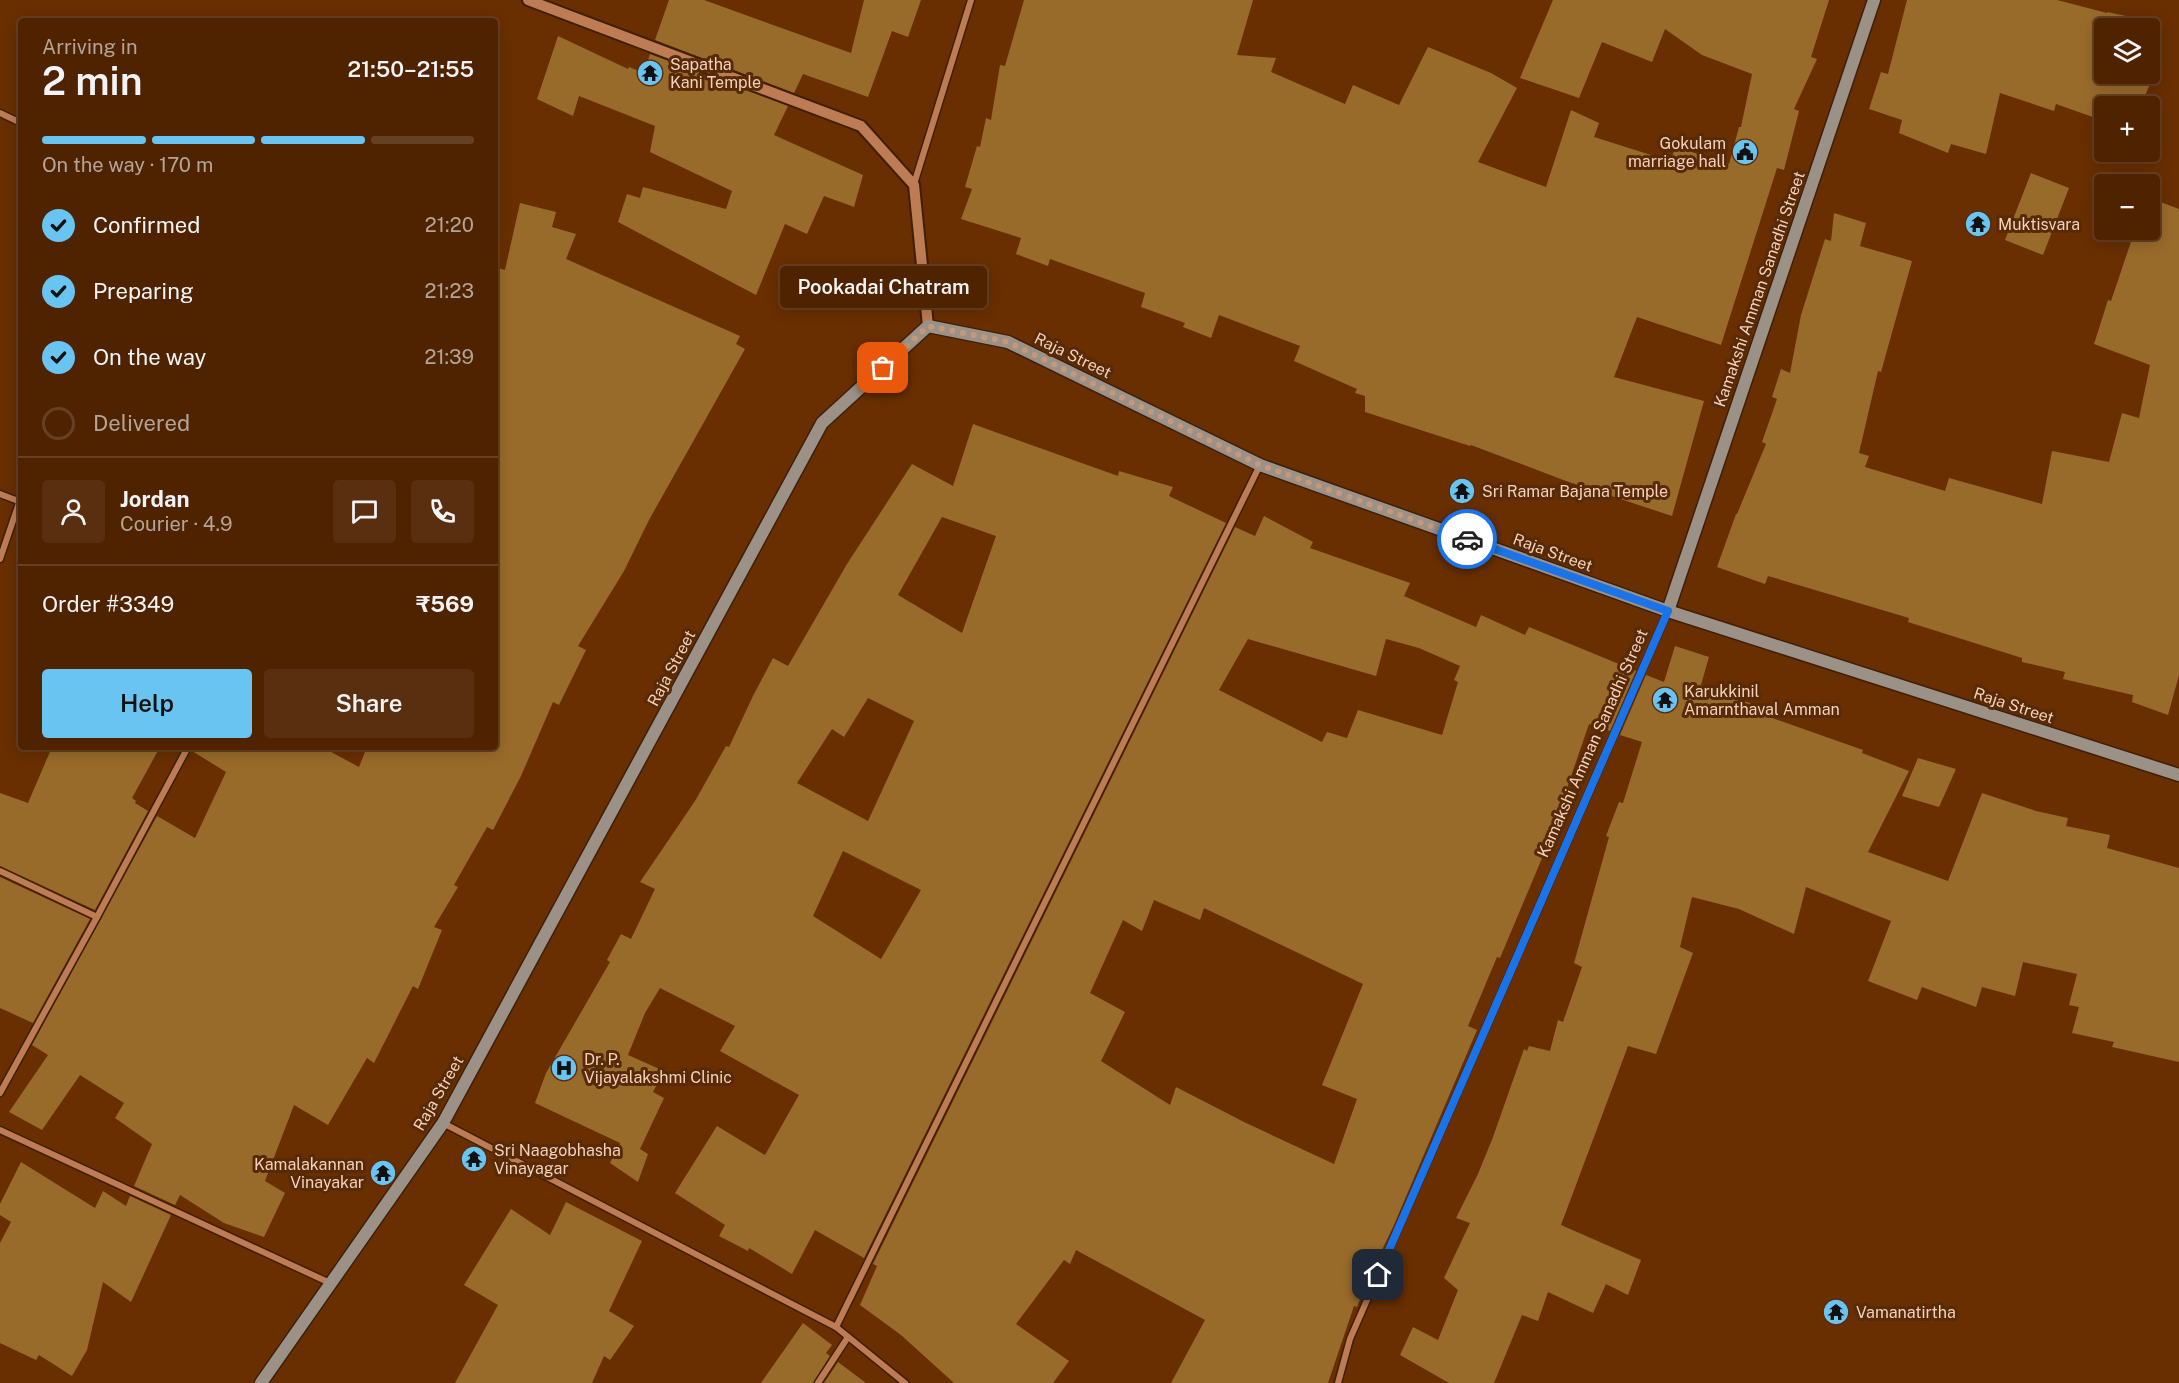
<!DOCTYPE html>
<meta charset="utf-8">
<style>
body{margin:0;font-family:"Public Sans",sans-serif;background:#592f0f;color:#f1f3f6;height:100vh;display:flex;flex-direction:column;font-size:22px;white-space:nowrap}
*{box-sizing:border-box;margin:0}
p{font-size:20px;color:#b3a499}
.icon{flex:none;width:33px;height:33px;fill:none;stroke:currentColor;stroke-width:2;stroke-linecap:round;stroke-linejoin:round}
.map{position:relative;flex:1;overflow:hidden}
.drawer{position:absolute;left:18px;top:18px;width:480px;height:732px;display:flex;flex-direction:column;background:#4f2300;border-radius:6px;box-shadow:0 3px 15px #0003,0 0 0 2px #664022}
.drawer>*{flex:none}
.fabs{position:absolute;left:2094px;top:18px;display:grid;gap:12px}
.fabs a{display:grid;place-items:center;width:66px;height:66px;border-radius:6px;background:#4f2300;box-shadow:0 3px 15px #0003,0 0 0 2px #664022;font-size:30px}
.pin{position:absolute;display:grid;place-items:center;width:51px;height:51px;color:#fff;margin:-26px;border-radius:12px;box-shadow:0 3px 9px #0006}
.courier{position:absolute;display:grid;place-items:center;width:60px;height:60px;margin:-30px;border:4px solid #1a73e8;border-radius:50%;background:#fff;color:#222;box-shadow:0 2px 8px #0007}
.bubble{position:absolute;height:42px;border-radius:6px;background:#4f2300;box-shadow:0 3px 15px #0003,0 0 0 2px #664022;font-size:20px;font-weight:600;line-height:42px;text-align:center}
.summary em{font-style:normal;font-weight:600}
.summary div{display:flex;flex-direction:column-reverse}
.summary{display:flex;align-items:center;justify-content:space-between;height:102px;padding:0 24px}
h1{font-size:39px;font-weight:600;line-height:45px}
.bar{display:grid;grid-template-columns:repeat(4,1fr);gap:9px 6px;align-content:center;height:72px;padding:0 24px}
.bar i{height:8px;border-radius:4px;background:#664022}
.bar .selected{background:#69c4f1}
.bar p{grid-column:span 4}
.line{display:flex;align-items:center;gap:15px;padding:0 24px;border-top:2px solid #664022}
.line div{flex:1}
.round{display:grid;place-items:center;flex:none;width:63px;height:63px;border-radius:6px;background:#592f0f}
ol{padding:0 24px;list-style:none}
li{display:flex;align-items:center;gap:18px;height:66px}
li p{margin-inline-start:auto}
li .icon{padding:6px;border-radius:50%;background:#69c4f1;color:#111;stroke-width:4}
li:last-child{color:#b3a499}
li i{width:33px;height:33px;border:3px solid #664022;border-radius:50%}
.primary-button{display:flex;gap:12px;margin-top:auto;padding:12px 24px}
.primary-button a{flex:1;height:69px;border-radius:6px;background:#69c4f1;color:#111;font-size:24px;font-weight:600;line-height:69px;text-align:center}
.primary-button a+a{background:#592f0f;color:#f1f3f6}
.map>svg:first-child{display:block}
.building{fill:#996b2b;fill-rule:evenodd}
.lines{fill:none;stroke-linecap:round;stroke-linejoin:round}
.minor-casing{stroke:#3f1f09;stroke-width:9}
.tertiary-casing{stroke:#3f1f09;stroke-width:14}
.secondary-casing{stroke:#3f1f09;stroke-width:15}
.minor{stroke:#be7c54;stroke-width:6}
.tertiary{stroke:#be7c54;stroke-width:10}
.secondary{stroke:#9c9186;stroke-width:12}
.done{stroke:#c4987a;stroke-width:6;stroke-dasharray:0 10.8}
.route{stroke:#1a73e8;stroke-width:8}
.labels{text-anchor:middle;stroke-width:6;stroke-linejoin:round;paint-order:stroke}
.poi-label{font-size:16px;fill:#f5d1bc;stroke:#572a08;text-anchor:start}
.street-label{font-size:16px;fill:#f5d1bc;stroke:#572a08}
</style>
<div class="map">
<svg width="2179" height="1383" viewBox="0 0 2179 1383">
<rect width="100%" height="100%" fill="#692f00"/>
<g class="building">
<path d="M 669,0 L 704,0 L 851,53 L 864,0 L 921,0 L 908,37 L 892,31 L 868,97 L 803,74 L 794,93 L 655,40 Z"/>
<path d="M 1024,0 L 1253,0 L 1237,55 L 1276,58 L 1271,72 L 1345,104 L 1353,85 L 1399,105 L 1428,47 L 1491,73 L 1517,88 L 1478,162 L 1546,187 L 1571,110 L 1599,123 L 1594,137 L 1670,161 L 1676,147 L 1729,164 L 1739,127 L 1741,127 L 1752,74 L 1702,55 L 1665,29 L 1652,62 L 1602,42 L 1579,98 L 1520,78 L 1553,0 L 1829,0 L 1811,57 L 1817,59 L 1794,109 L 1799,111 L 1784,170 L 1777,168 L 1721,345 L 1637,317 L 1614,377 L 1704,401 L 1672,516 L 1566,481 L 1471,445 L 1470,446 L 1365,412 L 1365,396 L 1355,393 L 1357,389 L 1294,361 L 1300,346 L 1219,315 L 1211,338 L 1183,327 L 1185,323 L 1141,307 L 1145,293 L 1050,259 L 1048,266 L 1016,254 L 1021,238 L 961,219 L 972,189 L 965,187 L 977,146 L 980,147 L 986,118 L 991,120 L 1000,65 L 1005,66 Z"/>
<path d="M 1907,0 L 2057,0 L 2107,13 L 2107,12 L 2140,19 L 2138,28 L 2104,28 L 2104,74 L 2145,74 L 2153,76 L 2141,106 L 2104,106 L 2104,121 L 2056,104 L 2054,111 L 2000,93 L 1986,154 L 1951,144 L 1948,153 L 1899,133 L 1902,120 L 1869,109 L 1881,72 L 1888,74 Z"/>
<path d="M 558,36 L 628,69 L 629,67 L 644,73 L 650,54 L 788,106 L 774,135 L 863,175 L 854,207 L 824,196 L 807,234 L 785,224 L 756,295 L 618,222 L 627,194 L 640,198 L 643,187 L 726,209 L 732,191 L 650,152 L 655,126 L 579,96 L 573,116 L 537,99 Z"/>
<path d="M 2031,173 L 2069,188 L 2043,255 L 2005,240 Z"/>
<path d="M 2150,198 L 2179,209 L 2179,675 L 2168,715 L 2132,702 L 2133,695 L 2063,679 L 2065,672 L 2022,662 L 2022,658 L 1908,622 L 1909,618 L 1768,576 L 1765,584 L 1717,567 L 1736,514 L 1737,514 L 1766,444 L 1762,442 L 1777,399 L 1772,397 L 1781,369 L 1790,373 L 1801,315 L 1825,239 L 1831,241 L 1834,213 L 1866,223 L 1860,246 L 1912,261 L 1881,372 L 1878,371 L 1859,453 L 1869,456 L 1865,467 L 1945,491 L 1949,478 L 2042,504 L 2052,451 L 2109,462 L 2122,413 L 2139,418 L 2150,365 L 2094,344 L 2108,300 L 2111,301 L 2135,230 L 2150,230 Z"/>
<path d="M 520,203 L 556,212 L 552,227 L 576,234 L 566,259 L 740,336 L 736,344 L 745,349 L 649,520 L 624,571 L 578,646 L 586,650 L 559,705 L 553,702 L 521,776 L 493,830 L 487,827 L 454,885 L 458,887 L 434,927 L 442,930 L 418,989 L 413,986 L 374,1063 L 367,1058 L 328,1125 L 294,1105 L 265,1181 L 285,1193 L 264,1237 L 224,1223 L 180,1195 L 175,1205 L 134,1186 L 152,1144 L 115,1118 L 124,1103 L 80,1075 L 42,1130 L 9,1112 L 48,1055 L 32,1045 L 157,816 L 195,838 L 226,772 L 192,751 L 193,747 L 322,747 L 359,767 L 367,747 L 495,747 L 495,267 L 505,270 Z"/>
<path d="M 973,424 L 1118,476 L 1119,471 L 1173,487 L 1169,496 L 1226,523 L 864,1258 L 815,1230 L 792,1274 L 749,1248 L 748,1251 L 719,1236 L 725,1225 L 675,1193 L 717,1126 L 765,1155 L 799,1095 L 720,1051 L 735,1026 L 660,988 L 645,1013 L 628,1055 L 664,1071 L 653,1092 L 664,1098 L 640,1149 L 648,1154 L 638,1182 L 610,1163 L 620,1143 L 535,1103 L 546,1073 L 610,962 L 607,960 L 621,934 L 631,939 L 655,889 L 640,882 L 695,801 L 726,746 L 729,747 L 753,696 L 773,658 L 788,666 L 847,564 L 912,464 L 953,486 ZM 942,517 L 996,536 L 962,633 L 898,595 ZM 868,698 L 914,721 L 868,821 L 797,783 L 832,729 L 844,737 ZM 843,851 L 921,890 L 881,959 L 813,916 Z"/>
<path d="M 1264,516 L 1313,542 L 1310,548 L 1410,583 L 1404,596 L 1476,627 L 1481,615 L 1525,635 L 1529,627 L 1636,671 L 1610,731 L 1589,724 L 1567,788 L 1571,789 L 1558,819 L 1556,819 L 1553,832 L 1500,958 L 1497,957 L 1468,1026 L 1477,1030 L 1393,1227 L 1368,1279 L 1357,1307 L 1354,1306 L 1328,1383 L 1171,1383 L 1205,1320 L 1076,1250 L 1070,1264 L 1064,1260 L 1016,1324 L 1069,1361 L 1053,1383 L 954,1383 L 901,1335 L 860,1305 L 877,1266 L 873,1264 L 1235,527 L 1255,536 ZM 1248,639 L 1376,676 L 1386,639 L 1419,648 L 1460,666 L 1454,680 L 1458,682 L 1442,735 L 1358,710 L 1347,738 L 1327,732 L 1322,742 L 1219,690 ZM 1154,900 L 1200,920 L 1204,908 L 1363,984 L 1322,1085 L 1357,1099 L 1334,1164 L 1246,1123 L 1176,1087 L 1170,1105 L 1101,1061 L 1125,1012 L 1090,993 L 1123,920 L 1142,931 Z"/>
<path d="M 1675,646 L 1709,657 L 1701,685 L 1760,707 L 1758,713 L 1863,750 L 1862,753 L 1909,771 L 1868,852 L 1948,881 L 1982,793 L 2036,811 L 2068,818 L 2066,826 L 2110,835 L 2107,848 L 2179,868 L 2179,1062 L 2112,1047 L 2114,1042 L 2072,1033 L 2079,1007 L 2069,1005 L 2077,974 L 2023,962 L 2015,996 L 1982,987 L 1976,1007 L 1922,987 L 1917,1000 L 1868,981 L 1891,921 L 1806,887 L 1794,934 L 1739,909 L 1692,897 L 1680,947 L 1693,953 L 1656,1054 L 1628,1046 L 1561,1225 L 1641,1260 L 1628,1295 L 1606,1284 L 1593,1313 L 1548,1292 L 1538,1321 L 1522,1315 L 1494,1383 L 1449,1383 L 1400,1355 L 1413,1327 L 1438,1340 L 1458,1290 L 1444,1278 L 1470,1223 L 1456,1218 L 1478,1174 L 1493,1137 L 1524,1049 L 1527,1051 L 1529,1046 L 1550,1051 L 1558,1020 L 1563,1022 L 1582,967 L 1574,963 L 1609,837 L 1606,836 L 1619,802 L 1623,803 L 1642,742 L 1620,735 L 1646,675 L 1664,682 Z"/>
<path d="M 52,747 L 160,747 L 132,798 L 136,801 L 135,803 L 148,811 L 95,910 L 0,866 L 0,793 L 28,803 Z"/>
<path d="M 1918,758 L 1956,769 L 1939,807 L 1902,796 Z"/>
<path d="M 0,877 L 90,919 L 33,1023 L 0,1008 Z"/>
<path d="M 21,1162 L 95,1208 L 103,1191 L 126,1206 L 130,1196 L 171,1215 L 131,1302 L 103,1282 L 87,1350 L 72,1376 L 39,1355 L 36,1360 L 0,1343 L 0,1243 L 11,1222 L 0,1215 L 0,1204 Z"/>
<path d="M 566,1202 L 642,1241 L 609,1311 L 634,1326 L 610,1360 L 604,1356 L 592,1383 L 455,1383 L 498,1305 L 464,1285 L 511,1209 L 550,1235 Z"/>
<path d="M 803,1323 L 832,1345 L 826,1353 L 830,1356 L 813,1383 L 761,1383 Z"/>
<path d="M 838,1362 L 866,1383 L 824,1383 Z"/>
</g>
<g class="lines">
<g class="minor-casing">
<g id="minor">
<path d="M 0,113 L 21,123"/>
<path d="M 914,184 L 971,0"/>
<path d="M 0,494 L 21,502"/>
<path d="M 0,559 L 21,497"/>
<path d="M 0,871 L 97,917"/>
<path d="M 0,1093 L 97,917 L 188,747"/>
<path d="M 443,1123 L 836,1327 L 905,1383"/>
<path d="M 0,1130 L 330,1283"/>
<path d="M 836,1327 L 1260,465"/>
<path d="M 818,1383 L 848,1337"/>
<path d="M 1338,1383 L 1350,1339 L 1668,611"/>
</g>
</g>
<g class="tertiary-casing">
<path id="tertiary" d="M 528,0 L 861,126 L 914,185 L 928,326"/>
</g>
<g class="secondary-casing">
<g id="secondary">
<path d="M 1668,611 L 1874,0"/>
<path d="M 261,1383 L 443,1123 L 822,423 L 928,326 L 1008,342 L 1260,465 L 1668,611 L 2179,775"/>
</g>
</g>
<use href="#minor" class="minor"/>
<use href="#tertiary" class="tertiary"/>
<use href="#secondary" class="secondary"/>
</g>
<g class="lines">
<path class="done" d="M 883,368 L 928,326 L 1008,342 L 1260,465 L 1467,539"/>
<path class="route" d="M 1378,1275 L 1668,611 L 1467,539"/>
</g>
<defs>
<g id="temple-disc" transform="scale(1.35)"><circle r="9.5" fill="#69c4f1" stroke="#572a08"/><path d="M0-6L5-2H3V0L6.5 2.5H4V6H1.5V3h-3V6H-4V2.5H-6.5L-3 0V-2H-5Z" fill="#111"/></g>
<g id="civic-disc" transform="scale(1.35)"><circle r="9.5" fill="#69c4f1" stroke="#572a08"/><path d="M-.6-6.5H3V-4.5H.6V-3L4-1V1h2V6H-6V1h2V-1L-.6-3ZM-1.2 2.5V6h2.4V2.5Z" fill="#111"/></g>
<g id="hospital-disc" transform="scale(1.35)"><circle r="9.5" fill="#69c4f1" stroke="#572a08"/><path d="M-5-5h3v3.5h4V-5h3V5h-3V1.5h-4V5h-3Z" fill="#111"/></g>
</defs>
<g fill-rule="evenodd">
<use href="#temple-disc" x="650" y="73"/>
<use href="#civic-disc" x="1745" y="152"/>
<use href="#temple-disc" x="1978" y="224"/>
<use href="#temple-disc" x="1462" y="491"/>
<use href="#temple-disc" x="1665" y="700"/>
<use href="#hospital-disc" x="564" y="1068"/>
<use href="#temple-disc" x="474" y="1159"/>
<use href="#temple-disc" x="383" y="1173"/>
<use href="#temple-disc" x="1836" y="1312"/>
</g>
<g class="labels">
<g class="poi-label">
<text x="670" y="70">Sapatha<tspan x="670" dy="18">Kani Temple</tspan></text>
<text x="1726" y="149" text-anchor="end">Gokulam<tspan x="1726" dy="18">marriage hall</tspan></text>
<text x="1998" y="230">Muktisvara</text>
<text x="1482" y="497">Sri Ramar Bajana Temple</text>
<text x="1684" y="697">Karukkinil<tspan x="1684" dy="18">Amarnthaval Amman</tspan></text>
<text x="584" y="1065">Dr. P.<tspan x="584" dy="18">Vijayalakshmi Clinic</tspan></text>
<text x="494" y="1156">Sri Naagobhasha<tspan x="494" dy="18">Vinayagar</tspan></text>
<text x="364" y="1170" text-anchor="end">Kamalakannan<tspan x="364" dy="18">Vinayakar</tspan></text>
<text x="1856" y="1318">Vamanatirtha</text>
</g>
<g class="street-label">
<text transform="translate(1759 289) rotate(-71)" y="6">Kamakshi Amman Sanadhi Street</text>
<text transform="translate(1073 355) rotate(26)" y="6">Raja Street</text>
<text transform="translate(1553 552) rotate(20)" y="6">Raja Street</text>
<text transform="translate(671 668) rotate(-62)" y="6">Raja Street</text>
<text transform="translate(2014 705) rotate(18)" y="6">Raja Street</text>
<text transform="translate(1592 743) rotate(-66)" y="6">Kamakshi Amman Sanadhi Street</text>
<text transform="translate(438 1093) rotate(-60)" y="6">Raja Street</text>
</g>
</g>
</svg>
<div class="fabs">
<a><svg class="icon" aria-label="layers" viewBox="0 0 24 24"><path d="M12 4l9 5-9 5-9-5zM3 14l9 5 9-5"/></svg></a>
<a>+</a>
<a>−</a>
</div>
<div class="pin" style="left:883px;top:368px;background:#ea580c"><svg class="icon" aria-label="bag" viewBox="0 0 24 24"><path d="M5 8h14l-1 12H6zM9 8a3 3 0 0 1 6 0"/></svg></div>
<div class="pin" style="left:1378px;top:1275px;background:#1f2937"><svg class="icon" aria-label="home" viewBox="0 0 24 24"><path d="M3 11l9-7 9 7M6 9v11h12V9"/></svg></div>
<div class="courier" style="left:1467px;top:539px"><svg class="icon" aria-label="car" viewBox="0 0 24 24"><path d="M5 17H2v-5l4-1 3-4h7l3 4 3 1v5h-3M9 17h6M6 11h13"/><circle cx="7" cy="17" r="2"/><circle cx="17" cy="17" r="2"/></svg></div>
<div class="bubble" style="left:780px;top:266px;width:207px">Pookadai Chatram</div>
<section class="drawer">
<div class="summary"><div><h1>2 min</h1><p>Arriving in</p></div><em>21:50–21:55</em></div>
<div class="bar"><i class="selected"></i><i class="selected"></i><i class="selected"></i><i></i><p>On the way · 170 m</p></div>
<ol>
<li><svg class="icon" aria-label="check" viewBox="0 0 24 24"><path d="M5 12l5 5 9-10"/></svg>Confirmed<p>21:20</p></li>
<li><svg class="icon" aria-label="check" viewBox="0 0 24 24"><path d="M5 12l5 5 9-10"/></svg>Preparing<p>21:23</p></li>
<li><svg class="icon" aria-label="check" viewBox="0 0 24 24"><path d="M5 12l5 5 9-10"/></svg>On the way<p>21:39</p></li>
<li><i></i>Delivered</li>
</ol>
<div class="line" style="height:108px"><a class="round"><svg class="icon" aria-label="person" viewBox="0 0 24 24"><circle cx="12" cy="8" r="4"/><path d="M4 21q1-7 8-7t8 7"/></svg></a><div><b>Jordan</b><p>Courier · 4.9</p></div><a class="round"><svg class="icon" aria-label="chat" viewBox="0 0 24 24"><path d="M4 5h16v11H9l-5 4z"/></svg></a><a class="round"><svg class="icon" aria-label="phone" viewBox="0 0 24 24"><path d="M5 4h4l2 5-3 2q2 4 5 5l2-3 5 2v4C11 20 4 13 5 4z"/></svg></a></div>
<div class="line" style="height:78px"><div>Order #3349</div><b>₹569</b></div>
<div class="primary-button"><a>Help</a><a>Share</a></div>
</section>
</div>
